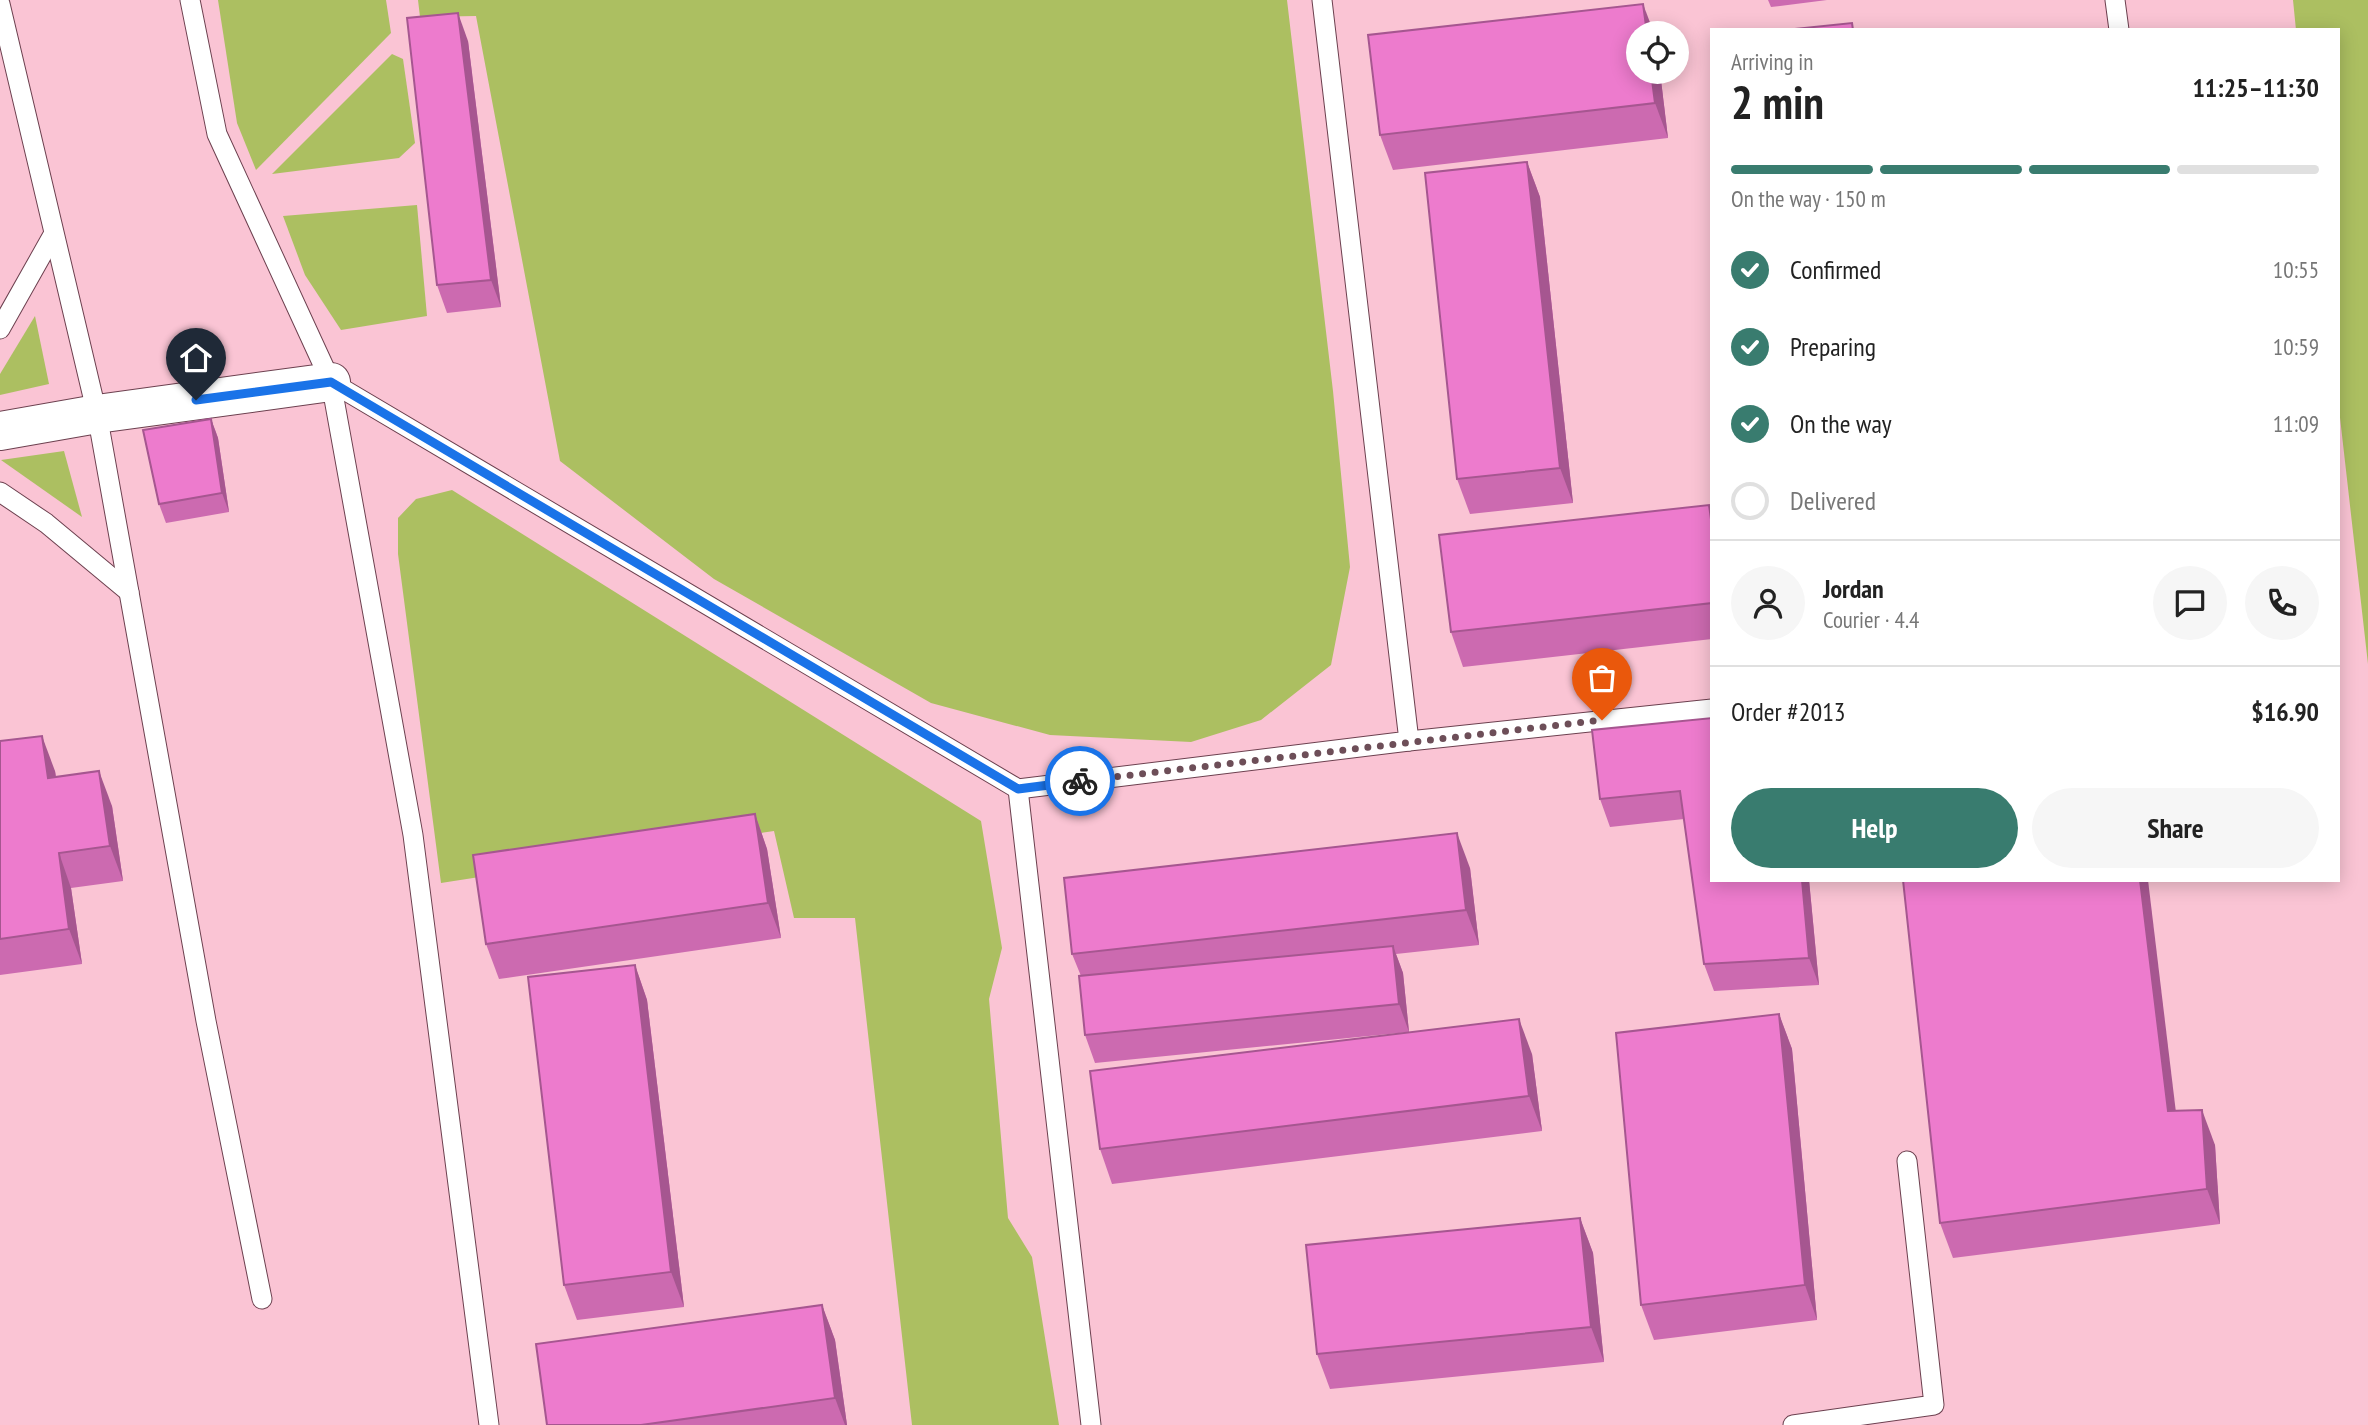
<!DOCTYPE html>
<meta charset="utf-8">
<style>
body{margin:0;font-family:"PT Sans Narrow",sans-serif;background:#f6f6f6;color:#222;height:100vh;display:flex;flex-direction:column;font-size:26px;white-space:nowrap}
*{box-sizing:border-box;margin:0}
p{font-size:23px;color:#767676}
.icon{flex:none;width:38px;height:38px;fill:none;stroke:currentColor;stroke-width:2;stroke-linecap:round;stroke-linejoin:round}
.map{position:relative;flex:1;overflow:hidden}
.panel{position:absolute;left:1710px;top:28px;width:630px;height:854px;display:flex;flex-direction:column;background:#fff;border-radius:0px;box-shadow:0 4px 18px #0003}
.panel>*{flex:none}
.tools{position:absolute;left:1626px;top:21px;display:grid;gap:14px}
.tools a{display:grid;place-items:center;width:63px;height:63px;border-radius:50%;background:#fff;box-shadow:0 4px 18px #0003;font-size:35px}
.pin{position:absolute;display:grid;place-items:center;width:60px;height:60px;color:#fff;margin:-72px -30px;border-radius:50% 50% 50% 0;rotate:-45deg;box-shadow:0 0 7px #0007}
.pin .icon{rotate:45deg}
.courier{position:absolute;display:grid;place-items:center;width:70px;height:70px;margin:-35px;border:5px solid #1a73e8;border-radius:50%;background:#fff;color:#222;box-shadow:0 2px 9px #0007}
.head em{font-style:normal;font-weight:700}
.head div{display:flex;flex-direction:column-reverse}
.head{display:flex;align-items:center;justify-content:space-between;height:119px;padding:0 21px}
h1{font-size:46px;font-weight:700;line-height:52px}
.bar{display:grid;grid-template-columns:repeat(4,1fr);gap:10px 7px;align-content:center;height:84px;padding:0 21px}
.bar i{height:9px;border-radius:5px;background:#e0e0e0}
.bar .on{background:#397c6f}
.bar p{grid-column:span 4}
.line{display:flex;align-items:center;gap:18px;padding:0 21px;border-top:2px solid #e0e0e0}
.line div{flex:1}
.round{display:grid;place-items:center;flex:none;width:74px;height:74px;border-radius:37px;background:#f6f6f6}
ol{padding:0 21px;list-style:none}
li{display:flex;align-items:center;gap:21px;height:77px}
li p{margin-inline-start:auto}
li .icon{padding:7px;border-radius:50%;background:#397c6f;color:#fff;stroke-width:4}
li:last-child{color:#767676}
li i{width:38px;height:38px;border:4px solid #e0e0e0;border-radius:50%}
.action{display:flex;gap:14px;margin-top:auto;padding:14px 21px}
.action a{flex:1;height:80px;border-radius:42px;background:#397c6f;color:#fff;font-size:28px;font-weight:700;line-height:80px;text-align:center}
.action a+a{background:#f6f6f6;color:#222}
.map>svg:first-child{display:block}
.green{fill:#acbf61}
.lines{fill:none;stroke-linecap:round;stroke-linejoin:round}
.service-casing{stroke:#6c404f;stroke-width:21}
.minor-casing{stroke:#6c404f;stroke-width:40}
.service{stroke:#fff;stroke-width:19}
.minor{stroke:#fff;stroke-width:38}
.wall{fill:#cc6ab0}
.shaded-wall{fill:#a65690}
.building{fill:#ed7bcd;stroke:#a65690;stroke-width:2}
.done{stroke:#6d4e58;stroke-width:7;stroke-dasharray:0 12.6}
.route{stroke:#1a73e8;stroke-width:9}
</style>
<div class="map">
<svg width="2368" height="1425" viewBox="0 0 2368 1425">
<rect width="100%" height="100%" fill="#fac4d4"/>
<g class="green">
<path d="M 218,0 L 386,0 L 391,33 L 256,170 L 237,123 Z"/>
<path d="M 418,0 L 1287,0 L 1333,391 L 1350,567 L 1331,665 L 1261,720 L 1191,742 L 1050,735 L 931,703 L 714,579 L 560,461 L 476,16 L 420,17 Z"/>
<path d="M 2293,0 L 2368,0 L 2368,664 L 2338,400 L 2338,30 L 2296,30 Z"/>
<path d="M 392,54 L 403,59 L 415,143 L 399,158 L 272,174 Z"/>
<path d="M 417,205 L 427,316 L 341,330 L 305,275 L 283,216 Z"/>
<path d="M 35,316 L 49,384 L 0,395 L 0,374 Z"/>
<path d="M 64,451 L 82,517 L 1,460 Z"/>
<path d="M 452,490 L 981,821 L 1002,948 L 989,999 L 1008,1218 L 1032,1257 L 1059,1425 L 912,1425 L 855,918 L 794,918 L 774,831 L 441,883 L 398,554 L 398,518 L 416,499 Z"/>
</g>
<g class="lines">
<g class="service-casing">
<g id="service">
<path d="M 190,0 L 217,134 L 331,382 L 413,835 L 489,1425"/>
<path d="M 2115,0 L 2119,30"/>
<path d="M 0,4 L 97,414 L 206,1021 L 262,1299"/>
<path d="M 0,329 L 53,235"/>
<path d="M 331,382 L 1018,789 L 1409,741 L 1322,0"/>
<path d="M 0,492 L 46,523 L 129,592"/>
<path d="M 1409,741 L 1712,709"/>
<path d="M 1018,789 L 1091,1425"/>
<path d="M 1793,1425 L 1934,1405 L 1907,1161"/>
</g>
</g>
<g class="minor-casing">
<path id="minor" d="M 0,431 L 97,414 L 331,382"/>
</g>
<use href="#service" class="service"/>
<use href="#minor" class="minor"/>
</g>
<g class="wall">
<path d="M 1768,0 L 1827,0 L 1771,7 Z"/>
<path d="M 468,41 L 501,307 L 447,313 L 437,285 Z"/>
<path d="M 1660,72 L 1668,138 L 1393,170 L 1380,135 Z"/>
<path d="M 1527,162 L 1540,197 L 1573,503 L 1470,514 L 1457,479 Z"/>
<path d="M 211,419 L 218,438 L 229,512 L 166,523 L 159,504 Z"/>
<path d="M 1709,505 L 1712,511 L 1712,639 L 1463,667 L 1451,632 Z"/>
<path d="M 1712,718 L 1712,880 L 1809,880 L 1819,985 L 1714,991 L 1704,964 L 1684,819 L 1610,827 L 1600,799 Z"/>
<path d="M 0,741 L 55,771 L 56,777 L 112,806 L 123,881 L 71,888 L 82,964 L 0,975 Z"/>
<path d="M 755,814 L 767,849 L 781,938 L 499,979 L 486,944 Z"/>
<path d="M 1470,868 L 1479,945 L 1396,954 L 1403,973 L 1409,1032 L 1095,1063 L 1085,1035 L 1081,976 L 1072,954 Z"/>
<path d="M 635,965 L 647,1000 L 684,1307 L 577,1320 L 564,1285 Z"/>
<path d="M 1779,1014 L 1792,1049 L 1817,1320 L 1654,1340 L 1641,1305 Z"/>
<path d="M 1532,1054 L 1542,1131 L 1112,1184 L 1100,1149 Z"/>
<path d="M 2176,1111 L 2215,1145 L 2220,1224 L 1953,1258 L 1940,1223 Z"/>
<path d="M 1580,1218 L 1593,1253 L 1604,1362 L 1330,1389 L 1317,1354 Z"/>
<path d="M 822,1305 L 835,1340 L 847,1425 L 547,1425 Z"/>
</g>
<g class="shaded-wall">
<path d="M 1643,4 L 1654,33 L 1647,33 Z"/>
<path d="M 458,13 L 468,41 L 501,307 L 491,280 Z"/>
<path d="M 1651,72 L 1660,72 L 1668,138 L 1655,103 Z"/>
<path d="M 1527,162 L 1540,197 L 1573,503 L 1560,468 Z"/>
<path d="M 211,419 L 218,438 L 229,512 L 222,493 Z"/>
<path d="M 42,736 L 55,771 L 61,813 L 48,778 Z"/>
<path d="M 99,771 L 112,806 L 123,881 L 110,846 Z"/>
<path d="M 755,814 L 767,849 L 781,938 L 768,903 Z"/>
<path d="M 1457,833 L 1470,868 L 1479,945 L 1466,910 Z"/>
<path d="M 59,853 L 71,888 L 82,964 L 69,929 Z"/>
<path d="M 1802,880 L 1809,880 L 1819,985 L 1809,958 Z"/>
<path d="M 2140,880 L 2148,880 L 2180,1146 L 2168,1111 Z"/>
<path d="M 1393,946 L 1403,973 L 1409,1032 L 1399,1004 Z"/>
<path d="M 635,965 L 647,1000 L 684,1307 L 671,1272 Z"/>
<path d="M 1779,1014 L 1792,1049 L 1817,1320 L 1805,1285 Z"/>
<path d="M 1519,1019 L 1532,1054 L 1542,1131 L 1529,1096 Z"/>
<path d="M 2202,1110 L 2215,1145 L 2220,1224 L 2207,1189 Z"/>
<path d="M 1580,1218 L 1593,1253 L 1604,1362 L 1591,1327 Z"/>
<path d="M 822,1305 L 835,1340 L 847,1425 L 845,1425 L 835,1398 Z"/>
</g>
<g class="building">
<path d="M 1643,4 L 1647,33 L 1638,33 L 1638,72 L 1651,72 L 1655,103 L 1380,135 L 1368,35 Z"/>
<path d="M 458,13 L 491,280 L 437,285 L 407,18 Z"/>
<path d="M 1852,23 L 1853,30 L 1785,30 Z"/>
<path d="M 1527,162 L 1560,468 L 1457,479 L 1425,173 Z"/>
<path d="M 211,419 L 222,493 L 159,504 L 143,430 Z"/>
<path d="M 1709,505 L 1712,526 L 1712,603 L 1451,632 L 1439,535 Z"/>
<path d="M 1712,718 L 1712,880 L 1802,880 L 1809,958 L 1704,964 L 1680,791 L 1600,799 L 1592,730 Z"/>
<path d="M 42,736 L 48,778 L 99,771 L 110,846 L 59,853 L 69,929 L 0,939 L 0,741 Z"/>
<path d="M 755,814 L 768,903 L 486,944 L 473,855 Z"/>
<path d="M 1457,833 L 1466,910 L 1072,954 L 1064,878 Z"/>
<path d="M 1903,880 L 2140,880 L 2168,1111 L 2202,1110 L 2207,1189 L 1940,1223 Z"/>
<path d="M 1393,946 L 1399,1004 L 1085,1035 L 1079,976 Z"/>
<path d="M 635,965 L 671,1272 L 564,1285 L 528,977 Z"/>
<path d="M 1779,1014 L 1805,1285 L 1641,1305 L 1616,1033 Z"/>
<path d="M 1519,1019 L 1529,1096 L 1100,1149 L 1090,1071 Z"/>
<path d="M 1580,1218 L 1591,1327 L 1317,1354 L 1306,1245 Z"/>
<path d="M 822,1305 L 835,1398 L 641,1425 L 547,1425 L 536,1344 Z"/>
</g>
<g class="lines">
<path class="done" d="M 1080,781 L 1602,720"/>
<path class="route" d="M 196,400 L 331,382 L 1018,789 L 1080,781"/>
</g>
</svg>
<div class="tools">
<a><svg class="icon" aria-label="locate" viewBox="0 0 24 24"><circle cx="12" cy="12" r="6"/><path d="M12 2v4M12 18v4M2 12h4M18 12h4"/></svg></a>
</div>
<div class="pin" style="left:1602px;top:720px;background:#ea580c"><svg class="icon" aria-label="bag" viewBox="0 0 24 24"><path d="M5 8h14l-1 12H6zM9 8a3 3 0 0 1 6 0"/></svg></div>
<div class="pin" style="left:196px;top:400px;background:#1f2937"><svg class="icon" aria-label="home" viewBox="0 0 24 24"><path d="M3 11l9-7 9 7M6 9v11h12V9"/></svg></div>
<div class="courier" style="left:1080px;top:781px"><svg class="icon" aria-label="bike" viewBox="0 0 24 24"><circle cx="6" cy="16" r="4"/><circle cx="18" cy="16" r="4"/><path d="M6 16l4-8h5l3 8M10 8l3 8H6M13 5h3"/></svg></div>
<section class="panel">
<div class="head"><div><h1>2 min</h1><p>Arriving in</p></div><em>11:25–11:30</em></div>
<div class="bar"><i class="on"></i><i class="on"></i><i class="on"></i><i></i><p>On the way · 150 m</p></div>
<ol>
<li><svg class="icon" aria-label="check" viewBox="0 0 24 24"><path d="M5 12l5 5 9-10"/></svg>Confirmed<p>10:55</p></li>
<li><svg class="icon" aria-label="check" viewBox="0 0 24 24"><path d="M5 12l5 5 9-10"/></svg>Preparing<p>10:59</p></li>
<li><svg class="icon" aria-label="check" viewBox="0 0 24 24"><path d="M5 12l5 5 9-10"/></svg>On the way<p>11:09</p></li>
<li><i></i>Delivered</li>
</ol>
<div class="line" style="height:126px"><a class="round"><svg class="icon" aria-label="person" viewBox="0 0 24 24"><circle cx="12" cy="8" r="4"/><path d="M4 21q1-7 8-7t8 7"/></svg></a><div><b>Jordan</b><p>Courier · 4.4</p></div><a class="round"><svg class="icon" aria-label="chat" viewBox="0 0 24 24"><path d="M4 5h16v11H9l-5 4z"/></svg></a><a class="round"><svg class="icon" aria-label="phone" viewBox="0 0 24 24"><path d="M5 4h4l2 5-3 2q2 4 5 5l2-3 5 2v4C11 20 4 13 5 4z"/></svg></a></div>
<div class="line" style="height:91px"><div>Order #2013</div><b>$16.90</b></div>
<div class="action"><a>Help</a><a>Share</a></div>
</section>
</div>
